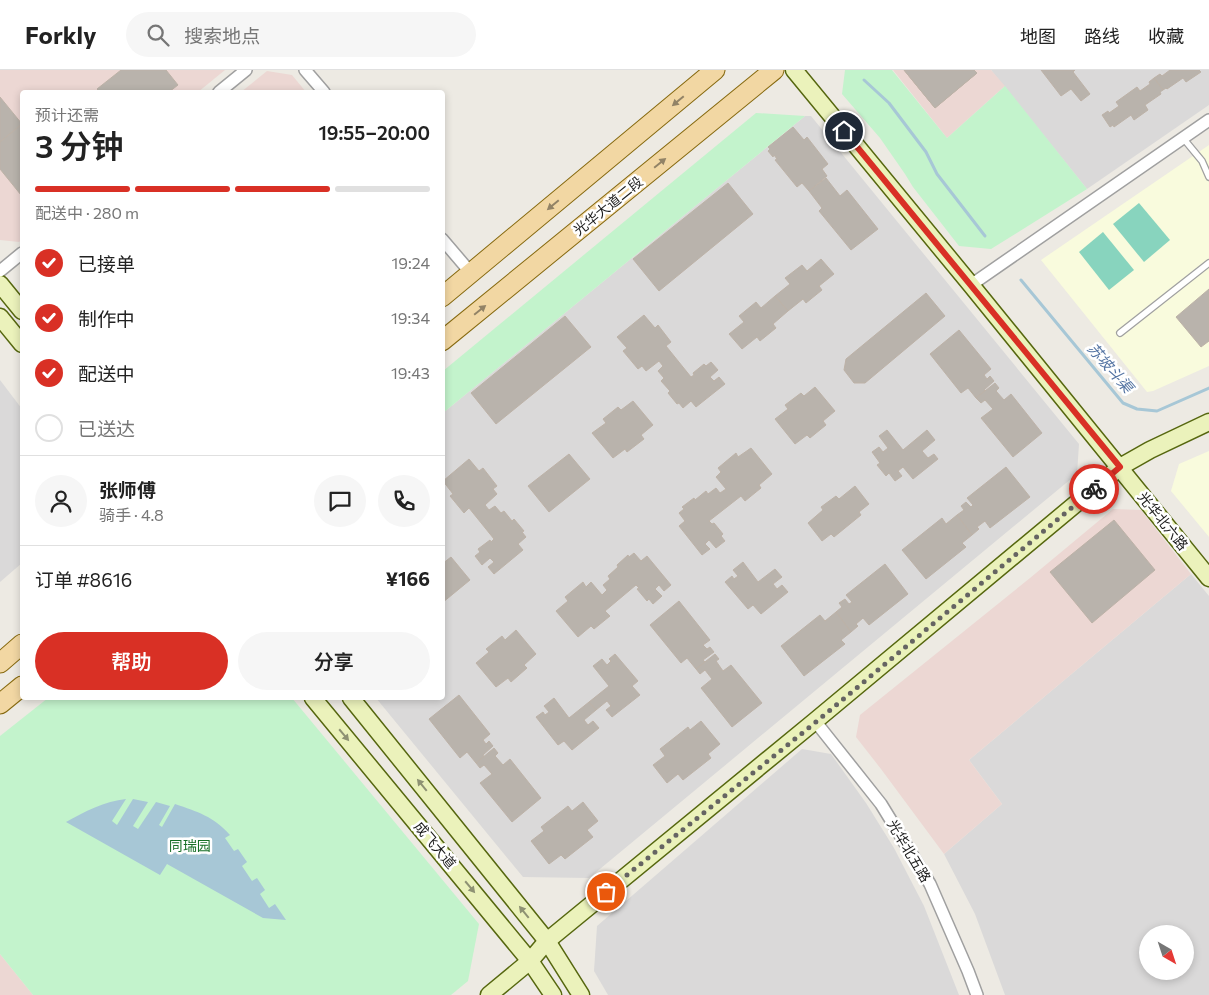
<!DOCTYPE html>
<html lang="zh">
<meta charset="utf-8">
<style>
body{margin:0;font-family:Commissioner,"Noto Sans SC",sans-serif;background:#f6f6f6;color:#222;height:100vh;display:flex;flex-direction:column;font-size:19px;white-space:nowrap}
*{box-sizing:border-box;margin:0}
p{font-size:16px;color:#767676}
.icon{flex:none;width:28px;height:28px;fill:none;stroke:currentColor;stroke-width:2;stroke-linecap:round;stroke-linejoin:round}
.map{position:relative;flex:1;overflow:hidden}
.side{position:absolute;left:20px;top:20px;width:425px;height:610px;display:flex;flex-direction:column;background:#fff;border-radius:5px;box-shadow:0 2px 8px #0003}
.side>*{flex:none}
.needle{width:32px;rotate:141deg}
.controls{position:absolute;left:1139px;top:855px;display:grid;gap:10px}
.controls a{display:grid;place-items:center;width:55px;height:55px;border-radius:50%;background:#fff;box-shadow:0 2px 8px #0003;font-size:25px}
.pin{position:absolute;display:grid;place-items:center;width:42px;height:42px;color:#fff;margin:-21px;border:2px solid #fff;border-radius:50%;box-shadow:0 1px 5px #0007}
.courier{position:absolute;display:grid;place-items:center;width:50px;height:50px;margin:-25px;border:4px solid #d93025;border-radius:50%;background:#fff;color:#222;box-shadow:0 1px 6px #0007}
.summary em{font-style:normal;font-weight:600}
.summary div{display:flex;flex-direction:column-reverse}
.summary{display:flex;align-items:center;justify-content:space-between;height:85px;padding:0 15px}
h1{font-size:32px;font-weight:600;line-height:38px}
.bar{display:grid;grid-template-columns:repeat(4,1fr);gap:8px 5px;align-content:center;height:60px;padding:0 15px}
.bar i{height:6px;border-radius:4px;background:#e0e0e0}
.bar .current{background:#d93025}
.bar p{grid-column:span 4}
.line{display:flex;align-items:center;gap:12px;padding:0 15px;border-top:1px solid #e0e0e0}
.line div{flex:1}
.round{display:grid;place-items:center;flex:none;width:52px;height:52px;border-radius:26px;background:#f6f6f6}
ol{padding:0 15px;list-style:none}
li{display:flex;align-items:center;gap:15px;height:55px}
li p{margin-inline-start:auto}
li .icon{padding:5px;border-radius:50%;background:#d93025;color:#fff;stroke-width:4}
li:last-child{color:#767676}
li i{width:28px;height:28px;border:2px solid #e0e0e0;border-radius:50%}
.cta{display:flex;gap:10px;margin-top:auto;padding:10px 15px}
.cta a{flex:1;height:58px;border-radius:30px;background:#d93025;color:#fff;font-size:20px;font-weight:600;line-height:58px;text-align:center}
.cta a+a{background:#f6f6f6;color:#222}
header{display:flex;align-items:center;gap:30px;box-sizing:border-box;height:70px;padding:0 25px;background:#fff;border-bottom:1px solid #e0e0e0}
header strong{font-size:24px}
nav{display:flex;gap:28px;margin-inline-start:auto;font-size:18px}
.search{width:350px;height:45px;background:#f6f6f6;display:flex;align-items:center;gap:12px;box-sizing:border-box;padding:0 18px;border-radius:28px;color:#767676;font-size:19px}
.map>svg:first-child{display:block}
.residential{fill:#dad9d9;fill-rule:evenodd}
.commercial{fill:#ecd7d3}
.education{fill:#f9fbdd}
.park{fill:#c3f3cc}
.pitch{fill:#88d4be}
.water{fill:#a7c7d6}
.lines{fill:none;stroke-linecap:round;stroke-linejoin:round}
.stream{stroke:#a7c7d6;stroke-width:3}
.building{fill:#b9b3ac;stroke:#bdb2a7}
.lane-casing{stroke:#a0a0a0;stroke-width:8}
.street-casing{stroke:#a0a0a0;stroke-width:14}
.secondary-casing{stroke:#56670f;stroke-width:19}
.primary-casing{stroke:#86690f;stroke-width:21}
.lane{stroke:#fff;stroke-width:5.5}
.street{stroke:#fff;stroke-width:11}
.secondary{stroke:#ebf2bb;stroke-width:16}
.primary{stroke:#f2d7a3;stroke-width:19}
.oneway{fill:#928366}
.oneway2{fill:#8e9273}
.done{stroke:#656462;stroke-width:5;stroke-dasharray:0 9}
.route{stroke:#d93025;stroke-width:6}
.labels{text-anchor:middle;stroke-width:5;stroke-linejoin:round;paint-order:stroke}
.street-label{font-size:14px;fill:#1c1c1c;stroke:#fff}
.park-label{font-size:14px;fill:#166f25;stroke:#fff}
.water-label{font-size:15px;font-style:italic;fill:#5373a2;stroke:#fff}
</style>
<header>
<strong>Forkly</strong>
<div class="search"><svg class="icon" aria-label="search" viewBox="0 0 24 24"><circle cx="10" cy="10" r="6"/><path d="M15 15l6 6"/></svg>搜索地点</div>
<nav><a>地图</a><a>路线</a><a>收藏</a></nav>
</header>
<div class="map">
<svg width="1209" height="925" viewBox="0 0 1209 925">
<rect width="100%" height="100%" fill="#edeae3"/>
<g class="residential">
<path d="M 991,0 L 1209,0 L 1209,35 L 1087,119 Z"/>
<path d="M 805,46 L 811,46 L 1079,374 L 1077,404 L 589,808 L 523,807 L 376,628 L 442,628 L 443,343 Z"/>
<path d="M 0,310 L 22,339 L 22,493 L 0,512 Z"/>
<path d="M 1191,504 L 1209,526 L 1209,925 L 1005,925 L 975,844 L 944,784 L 1002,734 L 969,690 ZM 1148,864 L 1185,864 L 1185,901 L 1148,901 Z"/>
<path d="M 802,679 L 831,684 L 866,733 L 894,778 L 924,836 L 959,925 L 608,925 L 594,901 L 597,856 Z"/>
</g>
<g class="commercial">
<path d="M 0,0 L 225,0 L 198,22 L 22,22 L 22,169 L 19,172 L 0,170 Z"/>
<path d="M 893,0 L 991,0 L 1005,16 L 947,68 Z"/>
<path d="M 267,1 L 292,5 L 306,22 L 241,22 Z"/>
<path d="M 1113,439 L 1141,440 L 1191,504 L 969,690 L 1002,734 L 944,784 L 881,699 L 856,667 L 860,645 L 1030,508 Z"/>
<path d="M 0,884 L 33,925 L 0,925 Z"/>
</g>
<g class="education">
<path d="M 1209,75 L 1209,296 L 1153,321 L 1147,322 L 1041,190 Z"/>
<path d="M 1209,381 L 1209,467 L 1171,421 L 1179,394 Z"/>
</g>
<g class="park">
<path d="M 845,0 L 892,0 L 947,68 L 1005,16 L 1087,119 L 991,179 L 959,176 L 913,117 L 905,104 L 880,68 L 842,24 Z"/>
<path d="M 756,43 L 805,46 L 443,343 L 443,301 Z"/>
<path d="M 48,628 L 292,628 L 479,854 L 468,911 L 451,925 L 33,925 L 0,884 L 0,666 Z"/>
</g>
<g class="pitch">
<path d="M 1139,133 L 1170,170 L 1144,192 L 1113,154 Z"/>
<path d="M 1103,162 L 1134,200 L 1109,220 L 1079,182 Z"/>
</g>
<path class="water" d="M 126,729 L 112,751 L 117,755 L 133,729 L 148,732 L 133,756 L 138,759 L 156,732 L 170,736 L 159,755 L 162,757 L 175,734 C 198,742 213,746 230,765 L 225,768 L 234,781 L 238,779 L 247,792 L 242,796 L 252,811 L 257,808 L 265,820 L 260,824 L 269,838 L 275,834 L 286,850 L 263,848 L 167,794 L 160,805 L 66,752 C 84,742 105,731 126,729 Z"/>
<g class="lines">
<g class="stream">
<path d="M 864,10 L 889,33 L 926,82 L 937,104 L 985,166"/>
<path d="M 1021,210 L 1123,333 L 1137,339 L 1157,341 L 1209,318"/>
</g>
</g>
<g class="building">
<path d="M 121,0 L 166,0 L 178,15 L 169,22 L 100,22 L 97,19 Z"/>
<path d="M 904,0 L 974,0 L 977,3 L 935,38 Z"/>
<path d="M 904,0 L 974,0 L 977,3 L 935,38 Z"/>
<path d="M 1041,0 L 1075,0 L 1073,2 L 1090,24 L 1081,31 L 1071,19 L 1061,26 Z"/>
<path d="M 1170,0 L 1199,0 L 1201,2 L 1186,12 L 1183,8 L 1167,19 L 1166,18 L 1163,20 L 1154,8 L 1160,4 L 1162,6 Z"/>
<path d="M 1154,8 L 1163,20 L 1160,22 L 1161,24 L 1145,35 L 1148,40 L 1134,50 L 1131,45 L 1114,57 L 1113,55 L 1110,57 L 1102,45 L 1108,41 L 1109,43 L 1119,36 L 1116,32 L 1137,17 L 1140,21 L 1150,14 L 1149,12 Z"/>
<path d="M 0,27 L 22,54 L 0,72 Z"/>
<path d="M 22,54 L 22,124 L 21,125 L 0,99 L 0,72 Z"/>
<path d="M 793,57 L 804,70 L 807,67 L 828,94 L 822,99 L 827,106 L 809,121 L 802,113 L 797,117 L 775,90 L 777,89 L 774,85 L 773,87 L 768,81 L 770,79 L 768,77 Z"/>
<path d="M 826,108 L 840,126 L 847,120 L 878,159 L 851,180 L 819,141 L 822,138 L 809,121 Z"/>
<path d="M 728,113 L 753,144 L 659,221 L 633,189 Z"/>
<path d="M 821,189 L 834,204 L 819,216 L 822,220 L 806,233 L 803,229 L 788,241 L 775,226 L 790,214 L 785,208 L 802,195 L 807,201 Z"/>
<path d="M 1209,219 L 1209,271 L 1201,277 L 1176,247 Z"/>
<path d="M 926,223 L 945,246 L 865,313 L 854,313 L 844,300 L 846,289 Z"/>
<path d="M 775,226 L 788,241 L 773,254 L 776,258 L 760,271 L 757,267 L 742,279 L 729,264 L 744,252 L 739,246 L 756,232 L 761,238 Z"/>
<path d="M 644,245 L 655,258 L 658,255 L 671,272 L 666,276 L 691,307 L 694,305 L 693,303 L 704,294 L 706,296 L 711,292 L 718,300 L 710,307 L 714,311 L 719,307 L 725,314 L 696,337 L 691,331 L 683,338 L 679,333 L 677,334 L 668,323 L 670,321 L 661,311 L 664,308 L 658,301 L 663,296 L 659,291 L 646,301 L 642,296 L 638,299 L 623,281 L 627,278 L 617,267 Z"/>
<path d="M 565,246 L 591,277 L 496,354 L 471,323 Z"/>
<path d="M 959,260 L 991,299 L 984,305 L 987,309 L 990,306 L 994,311 L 984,320 L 985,321 L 976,328 L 968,318 L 961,323 L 930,284 Z"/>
<path d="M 995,313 L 999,318 L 996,321 L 1004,330 L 1011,324 L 1042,363 L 1013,387 L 981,348 L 993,339 L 985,330 L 981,333 L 976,328 Z"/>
<path d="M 815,317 L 835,341 L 823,351 L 826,355 L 810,368 L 807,365 L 795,374 L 775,349 L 788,339 L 785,335 L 801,323 L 804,326 Z"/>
<path d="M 633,331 L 653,355 L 641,365 L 644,369 L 627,382 L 625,379 L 613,388 L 592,363 L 606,353 L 603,349 L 618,337 L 621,340 Z"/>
<path d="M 887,360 L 903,380 L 927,360 L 935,370 L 922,381 L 928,388 L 934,384 L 938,389 L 913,409 L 903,397 L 898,401 L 902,406 L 895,411 L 889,403 L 886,406 L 877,395 L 880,393 L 872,382 L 879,377 L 883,382 L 888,378 L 879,366 Z"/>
<path d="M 751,378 L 772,404 L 759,415 L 761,418 L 745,431 L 741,426 L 709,451 L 712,454 L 714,453 L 723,464 L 721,466 L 725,471 L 716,478 L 709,470 L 705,474 L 710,479 L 702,485 L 679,456 L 685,451 L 679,443 L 684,439 L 682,437 L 694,428 L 695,430 L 706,421 L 708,424 L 716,418 L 720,423 L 726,419 L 716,407 L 721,402 L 718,398 L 736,383 L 738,387 Z"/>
<path d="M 569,384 L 590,409 L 549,442 L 528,416 Z"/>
<path d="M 469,389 L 479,401 L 483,398 L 497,416 L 493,419 L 497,424 L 485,435 L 489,440 L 495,436 L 501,443 L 504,441 L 512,451 L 514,449 L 524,461 L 522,462 L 526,467 L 518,474 L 523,480 L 494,504 L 488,497 L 494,492 L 490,488 L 482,495 L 475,486 L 480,482 L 478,479 L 490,470 L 491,472 L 494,469 L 469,438 L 464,443 L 450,426 L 453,424 L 443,411 Z"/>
<path d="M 1006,397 L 1030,427 L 990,458 L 985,451 L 977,457 L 979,459 L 972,465 L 957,445 L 964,440 L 961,436 L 966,432 L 971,437 L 973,435 L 967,428 Z"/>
<path d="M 855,416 L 869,434 L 859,442 L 861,445 L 834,467 L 831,464 L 822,471 L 808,453 L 823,440 L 821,437 L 836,426 L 839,429 Z"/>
<path d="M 957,445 L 972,465 L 962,473 L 966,477 L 926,509 L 902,480 L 942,448 L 946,454 Z"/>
<path d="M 1114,450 L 1155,500 L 1092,553 L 1050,502 Z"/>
<path d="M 634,483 L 641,491 L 647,486 L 671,515 L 664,521 L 659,515 L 655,519 L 662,526 L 653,534 L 649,529 L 647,531 L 637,519 L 639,518 L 636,515 L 605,541 L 610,546 L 594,559 L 591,556 L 578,567 L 556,541 L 568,531 L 565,527 L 583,512 L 586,517 L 591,512 L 602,525 L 607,520 L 603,515 L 610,509 L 608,506 L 618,497 L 617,495 L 628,485 L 629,487 Z"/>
<path d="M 451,487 L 470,510 L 442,533 L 442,494 Z"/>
<path d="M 743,492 L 758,512 L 775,499 L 782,507 L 773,514 L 777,519 L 782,515 L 788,522 L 761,544 L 753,535 L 748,539 L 725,512 L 732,506 L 734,509 L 738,506 L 733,500 Z"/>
<path d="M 885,494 L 908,524 L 869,555 L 863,548 L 856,554 L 858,556 L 851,562 L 836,542 L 842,537 L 839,533 L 845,529 L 849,534 L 852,532 L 846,525 Z"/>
<path d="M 679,531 L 710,570 L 703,575 L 707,579 L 710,577 L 714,582 L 703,590 L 705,592 L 696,599 L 687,588 L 681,593 L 650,555 Z"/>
<path d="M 836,542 L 851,562 L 841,570 L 845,574 L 804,606 L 781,576 L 820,545 L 825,551 Z"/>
<path d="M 516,560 L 536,584 L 524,595 L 527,598 L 511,612 L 508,608 L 496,617 L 476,593 L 489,582 L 486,579 L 502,566 L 505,570 Z"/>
<path d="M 615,584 L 638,611 L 632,616 L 640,625 L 612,647 L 606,640 L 611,636 L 607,631 L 596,640 L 589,632 L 609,616 L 593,596 L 602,589 L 607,595 L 611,591 L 609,589 Z"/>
<path d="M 715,584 L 719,589 L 716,591 L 723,601 L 731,595 L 762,633 L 732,657 L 701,618 L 712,609 L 705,600 L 700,604 L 696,599 Z"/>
<path d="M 459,625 L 490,664 L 483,670 L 486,674 L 489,671 L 493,676 L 483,685 L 484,687 L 476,693 L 467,682 L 460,688 L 429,649 Z"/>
<path d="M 554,628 L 569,648 L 589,632 L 596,640 L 584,650 L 588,655 L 593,651 L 599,658 L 572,680 L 564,671 L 558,675 L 536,647 L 543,642 L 545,645 L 549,642 L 544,636 Z"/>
<path d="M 701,651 L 720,674 L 708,684 L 711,688 L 683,710 L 678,704 L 667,713 L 653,695 L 665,686 L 660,679 L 688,657 L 690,660 Z"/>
<path d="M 494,678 L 498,683 L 495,686 L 503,695 L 510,689 L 541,728 L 512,752 L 480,713 L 492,704 L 484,695 L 480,698 L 476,693 Z"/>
<path d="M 583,732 L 598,751 L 587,760 L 593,767 L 565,789 L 561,785 L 549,794 L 531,771 L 544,761 L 541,757 L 568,736 L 572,741 Z"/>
</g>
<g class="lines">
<g class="lane-casing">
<g id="lane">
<path d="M 1183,68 L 1202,91 L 1209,107"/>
<path d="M 1120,263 L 1209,193"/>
</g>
</g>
<g class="street-casing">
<g id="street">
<path d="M 305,0 L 324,22"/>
<path d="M 219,22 L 246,0"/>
<path d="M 442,169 L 471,203"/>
<path d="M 0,201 L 22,183"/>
<path d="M 971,215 L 1209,50"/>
<path d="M 815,651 L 881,734 L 930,814 L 968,901 L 977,925"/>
</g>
</g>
<g class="secondary-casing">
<g id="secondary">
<path d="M 794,0 L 971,215 L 1209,508"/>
<path d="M 0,214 L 22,241"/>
<path d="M 0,247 L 22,274"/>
<path d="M 313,628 L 530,891 L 553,925"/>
<path d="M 351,628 L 547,871 L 581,925"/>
<path d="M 489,925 L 530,891 L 547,871 L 815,651 L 1120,397 L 1150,380 L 1209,352"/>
</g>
</g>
<g class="primary-casing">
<g id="primary">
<path d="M 442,227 L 715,0"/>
<path d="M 442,271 L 774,0"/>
<path d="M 0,593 L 22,574"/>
<path d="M 0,634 L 22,616"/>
</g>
</g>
<use href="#lane" class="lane"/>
<use href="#street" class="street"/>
<use href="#secondary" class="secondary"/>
<use href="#primary" class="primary"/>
</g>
<defs><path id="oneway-solid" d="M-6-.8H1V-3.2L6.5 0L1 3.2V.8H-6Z" transform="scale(1.25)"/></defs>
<g class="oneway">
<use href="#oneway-solid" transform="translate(678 31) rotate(140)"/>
<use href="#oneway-solid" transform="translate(660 93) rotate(-39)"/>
<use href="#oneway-solid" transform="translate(553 135) rotate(140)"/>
<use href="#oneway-solid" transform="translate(480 240) rotate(-39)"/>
</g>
<g class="oneway2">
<use href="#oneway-solid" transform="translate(344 665) rotate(50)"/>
<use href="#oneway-solid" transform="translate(422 715) rotate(-129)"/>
<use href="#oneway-solid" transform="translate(470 817) rotate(50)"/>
<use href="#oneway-solid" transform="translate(524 842) rotate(-129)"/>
</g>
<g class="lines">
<path class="done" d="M 606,822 L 816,652 L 1094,419"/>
<path class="route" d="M 844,61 L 1120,397 L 1094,419"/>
</g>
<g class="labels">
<g class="street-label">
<text transform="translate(608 136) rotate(-39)" y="5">光华大道二段</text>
<text transform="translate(1163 451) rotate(51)" y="5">光华北六路</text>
<text transform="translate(435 775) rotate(50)" y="5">成飞大道</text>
<text transform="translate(909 781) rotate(59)" y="5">光华北五路</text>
</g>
<g class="park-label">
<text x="190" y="781">同瑞园</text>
</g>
<g class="water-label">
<text transform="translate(1110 298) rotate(49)" y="5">苏坡斗渠</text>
</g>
</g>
</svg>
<div class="controls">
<a><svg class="needle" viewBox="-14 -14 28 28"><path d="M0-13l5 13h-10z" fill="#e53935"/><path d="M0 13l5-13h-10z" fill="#767676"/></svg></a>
</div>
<div class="pin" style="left:606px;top:822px;background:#ea580c"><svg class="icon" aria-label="bag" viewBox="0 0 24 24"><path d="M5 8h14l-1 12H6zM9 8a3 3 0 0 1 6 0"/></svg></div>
<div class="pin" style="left:844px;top:61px;background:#1f2937"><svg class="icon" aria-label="home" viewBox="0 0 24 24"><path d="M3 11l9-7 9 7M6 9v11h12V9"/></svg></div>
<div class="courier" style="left:1094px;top:419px"><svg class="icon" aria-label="bike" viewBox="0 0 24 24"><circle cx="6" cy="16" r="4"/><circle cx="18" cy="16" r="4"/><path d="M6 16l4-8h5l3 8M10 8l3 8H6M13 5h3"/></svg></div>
<section class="side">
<div class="summary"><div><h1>3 分钟</h1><p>预计还需</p></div><em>19:55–20:00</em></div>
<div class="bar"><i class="current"></i><i class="current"></i><i class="current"></i><i></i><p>配送中 · 280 m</p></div>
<ol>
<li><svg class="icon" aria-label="check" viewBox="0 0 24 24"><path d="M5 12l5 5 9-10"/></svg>已接单<p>19:24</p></li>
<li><svg class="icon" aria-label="check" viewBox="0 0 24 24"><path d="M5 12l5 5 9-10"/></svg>制作中<p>19:34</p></li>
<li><svg class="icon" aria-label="check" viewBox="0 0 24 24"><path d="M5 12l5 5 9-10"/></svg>配送中<p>19:43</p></li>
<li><i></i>已送达</li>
</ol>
<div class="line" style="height:90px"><a class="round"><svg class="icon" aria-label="person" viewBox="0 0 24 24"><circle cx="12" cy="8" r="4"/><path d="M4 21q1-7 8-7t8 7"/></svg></a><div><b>张师傅</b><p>骑手 · 4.8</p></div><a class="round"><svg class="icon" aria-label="chat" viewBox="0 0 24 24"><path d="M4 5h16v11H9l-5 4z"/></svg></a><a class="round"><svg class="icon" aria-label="phone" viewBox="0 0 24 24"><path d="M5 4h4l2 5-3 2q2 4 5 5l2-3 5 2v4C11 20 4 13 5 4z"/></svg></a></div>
<div class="line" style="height:65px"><div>订单 #8616</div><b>¥166</b></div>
<div class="cta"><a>帮助</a><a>分享</a></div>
</section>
</div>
